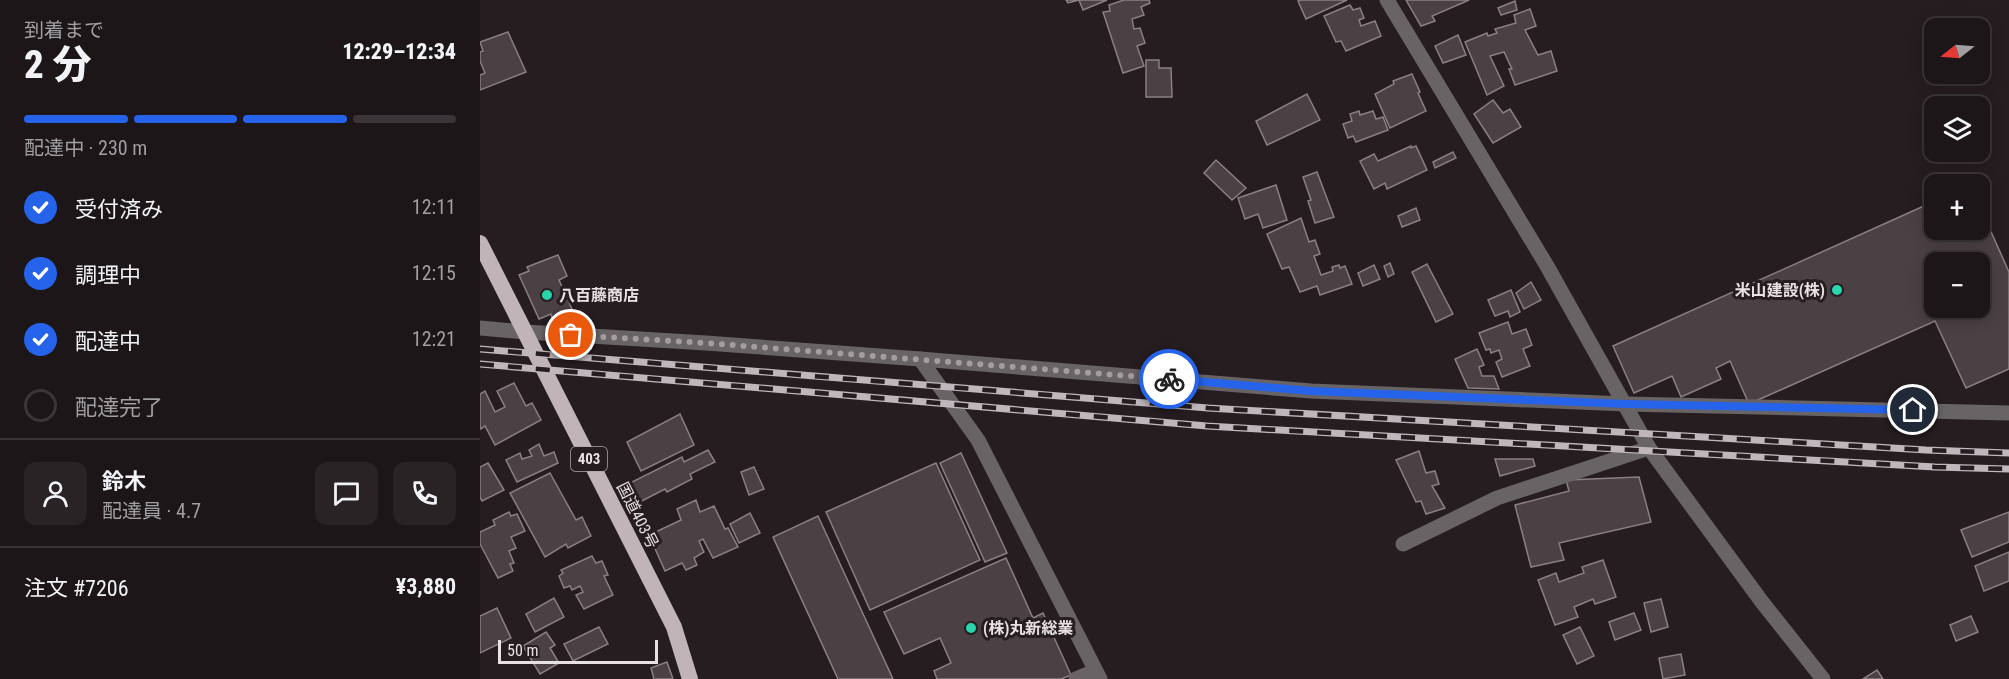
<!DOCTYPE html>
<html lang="ja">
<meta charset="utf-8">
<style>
body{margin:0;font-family:"Roboto Condensed","Noto Sans JP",sans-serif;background:#292326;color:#f1f3f6;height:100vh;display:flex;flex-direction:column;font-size:22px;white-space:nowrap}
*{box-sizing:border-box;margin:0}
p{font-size:20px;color:#a09fa2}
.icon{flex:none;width:33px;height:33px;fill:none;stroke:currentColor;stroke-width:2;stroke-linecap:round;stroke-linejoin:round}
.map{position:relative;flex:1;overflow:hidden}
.details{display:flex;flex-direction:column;background:#1c1619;width:480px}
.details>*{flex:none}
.needle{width:39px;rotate:253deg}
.buttons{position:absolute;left:1444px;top:18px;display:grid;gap:12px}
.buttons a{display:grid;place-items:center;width:66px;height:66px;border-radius:12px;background:#1c1619;box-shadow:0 3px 15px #0003,0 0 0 2px #3a3538;font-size:30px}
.scale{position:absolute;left:18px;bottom:15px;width:160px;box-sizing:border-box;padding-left:6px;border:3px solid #e8e1e4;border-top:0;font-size:16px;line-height:21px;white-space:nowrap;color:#e8e1e4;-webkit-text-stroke:4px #261d21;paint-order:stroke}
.pin{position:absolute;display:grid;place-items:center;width:51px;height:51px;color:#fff;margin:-26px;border:3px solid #fff;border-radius:50%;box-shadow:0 2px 6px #0007}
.courier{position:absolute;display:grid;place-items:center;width:60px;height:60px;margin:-30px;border:4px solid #2563eb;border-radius:50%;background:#fff;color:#222;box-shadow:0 2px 8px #0007}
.head em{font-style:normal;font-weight:800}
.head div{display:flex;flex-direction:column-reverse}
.head{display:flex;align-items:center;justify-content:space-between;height:102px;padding:0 24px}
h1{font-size:39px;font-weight:800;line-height:45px}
.bar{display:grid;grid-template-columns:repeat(4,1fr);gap:9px 6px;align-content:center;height:72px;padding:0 24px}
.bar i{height:8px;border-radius:4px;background:#3a3538}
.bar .active{background:#2563eb}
.bar p{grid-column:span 4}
.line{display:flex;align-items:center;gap:15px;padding:0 24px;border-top:2px solid #3a3538}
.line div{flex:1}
.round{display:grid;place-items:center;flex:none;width:63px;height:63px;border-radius:12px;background:#292326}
ol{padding:0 24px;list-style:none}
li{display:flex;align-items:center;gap:18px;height:66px}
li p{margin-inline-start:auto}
li .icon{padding:6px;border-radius:50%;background:#2563eb;color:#fff;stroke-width:4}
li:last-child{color:#a09fa2}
li i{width:33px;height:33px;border:3px solid #3a3538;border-radius:50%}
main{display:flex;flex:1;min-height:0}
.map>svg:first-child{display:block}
.building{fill:#4b4044;stroke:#8b7f83;stroke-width:1.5;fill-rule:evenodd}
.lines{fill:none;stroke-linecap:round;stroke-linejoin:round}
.minor{stroke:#686365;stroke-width:15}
.tertiary{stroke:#686365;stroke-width:15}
.trunk{stroke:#c0b4b8;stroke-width:16}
.rail-casing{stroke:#bfb7bb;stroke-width:7}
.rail{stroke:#261d21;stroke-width:4.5;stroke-dasharray:14;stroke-linecap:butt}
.done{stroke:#a49ca0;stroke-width:6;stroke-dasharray:0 10.8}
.route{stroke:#2563eb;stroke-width:8}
.poi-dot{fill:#28d5ad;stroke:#261d21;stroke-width:2}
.labels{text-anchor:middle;stroke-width:6;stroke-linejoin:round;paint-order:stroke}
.shield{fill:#261d21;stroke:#aea6aa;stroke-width:1.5}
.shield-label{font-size:15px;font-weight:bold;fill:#e8e1e4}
.poi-label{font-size:16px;font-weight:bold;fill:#e8e1e4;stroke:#261d21;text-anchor:start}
.street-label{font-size:16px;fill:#e8e1e4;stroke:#261d21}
</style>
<main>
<section class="details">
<div class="head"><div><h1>2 分</h1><p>到着まで</p></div><em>12:29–12:34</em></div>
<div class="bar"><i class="active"></i><i class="active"></i><i class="active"></i><i></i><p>配達中 · 230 m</p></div>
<ol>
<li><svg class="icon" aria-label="check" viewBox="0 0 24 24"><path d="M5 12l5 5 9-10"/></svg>受付済み<p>12:11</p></li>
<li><svg class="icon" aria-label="check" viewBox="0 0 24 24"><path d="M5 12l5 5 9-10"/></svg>調理中<p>12:15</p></li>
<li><svg class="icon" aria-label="check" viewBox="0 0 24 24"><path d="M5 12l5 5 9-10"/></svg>配達中<p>12:21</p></li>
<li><i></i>配達完了</li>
</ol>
<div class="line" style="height:108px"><a class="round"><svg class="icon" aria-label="person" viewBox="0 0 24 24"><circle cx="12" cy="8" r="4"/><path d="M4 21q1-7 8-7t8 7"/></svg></a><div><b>鈴木</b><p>配達員 · 4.7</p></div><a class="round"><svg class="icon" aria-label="chat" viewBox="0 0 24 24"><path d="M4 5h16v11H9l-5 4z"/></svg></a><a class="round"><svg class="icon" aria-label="phone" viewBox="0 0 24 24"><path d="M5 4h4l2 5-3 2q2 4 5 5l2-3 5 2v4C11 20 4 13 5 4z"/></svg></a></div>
<div class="line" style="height:78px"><div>注文 #7206</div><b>¥3,880</b></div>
</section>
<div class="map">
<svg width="1529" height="679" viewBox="0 0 1529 679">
<rect width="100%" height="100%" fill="#261d21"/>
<g class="building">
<path d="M 586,0 L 627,0 L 603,10 L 599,0 L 588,3 Z"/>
<path d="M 644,0 L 669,0 L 670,3 L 661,7 L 664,15 L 652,19 L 654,29 L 660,28 L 665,43 L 657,46 L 664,66 L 643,73 L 623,12 L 630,11 L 629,5 Z"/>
<path d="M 820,0 L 867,0 L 826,19 L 818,1 Z"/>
<path d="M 926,0 L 989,0 L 952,16 L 955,21 L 941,26 Z"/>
<path d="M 1035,1 L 1037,10 L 1021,15 L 1018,8 Z"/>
<path d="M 870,5 L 873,10 L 880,8 L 884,18 L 879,20 L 881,26 L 895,21 L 901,36 L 866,51 L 861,41 L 856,42 L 844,16 Z"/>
<path d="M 1050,9 L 1056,26 L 1045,30 L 1058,55 L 1071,51 L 1077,71 L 1035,85 L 1029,69 L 1032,69 L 1024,52 L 1010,56 L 1024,86 L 1007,95 L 985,42 L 1007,33 L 1008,36 L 1017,33 L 1015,29 L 1036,23 L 1034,15 Z"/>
<path d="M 28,32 L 46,72 L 0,90 L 0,75 L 5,73 L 0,61 L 0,52 L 3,51 L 0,42 Z"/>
<path d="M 978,35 L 986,55 L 963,63 L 955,46 Z"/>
<path d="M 666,60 L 679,60 L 679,68 L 691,68 L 692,97 L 666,97 Z"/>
<path d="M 932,74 L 940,92 L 938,93 L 946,111 L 910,128 L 895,94 L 914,84 L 913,81 Z"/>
<path d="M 827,94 L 840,120 L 787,145 L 776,121 Z"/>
<path d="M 1013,100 L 1023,113 L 1030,109 L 1041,127 L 1013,143 L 994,114 Z"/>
<path d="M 879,111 L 880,115 L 893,111 L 896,119 L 903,117 L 908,130 L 876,142 L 873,136 L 868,138 L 863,124 L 872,121 L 870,114 Z"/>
<path d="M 931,146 L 931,148 L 936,146 L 947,170 L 907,189 L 905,183 L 894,189 L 880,161 L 894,154 L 898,161 Z"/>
<path d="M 973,152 L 976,158 L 955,168 L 953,162 Z"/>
<path d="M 736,160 L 766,188 L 752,200 L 724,173 Z"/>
<path d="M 837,172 L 854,217 L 835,223 L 828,201 L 831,200 L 823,177 Z"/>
<path d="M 796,185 L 807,220 L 783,228 L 778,214 L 765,219 L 758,198 Z"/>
<path d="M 1455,201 L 1455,230 L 1500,230 L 1500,207 L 1529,272 L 1529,369 L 1486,388 L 1455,321 L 1269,404 L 1250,361 L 1236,368 L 1241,379 L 1201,397 L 1192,376 L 1154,393 L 1133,346 ZM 1455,262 L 1500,262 L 1500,308 L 1455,308 Z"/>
<path d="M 936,208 L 940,220 L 922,227 L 918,216 Z"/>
<path d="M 821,218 L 829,242 L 835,240 L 840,254 L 834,256 L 841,275 L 853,271 L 852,267 L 859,265 L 860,268 L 865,266 L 872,284 L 840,295 L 837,286 L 820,292 L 809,267 L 802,269 L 787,234 Z"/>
<path d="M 78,255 L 87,276 L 79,280 L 92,309 L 72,318 L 71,314 L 59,319 L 39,275 L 49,271 L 47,267 Z"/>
<path d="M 910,263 L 914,274 L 908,277 L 904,266 Z"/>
<path d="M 947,264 L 973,314 L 956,322 L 932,272 Z"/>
<path d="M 894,265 L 900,279 L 883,286 L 878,273 Z"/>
<path d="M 1051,282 L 1061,300 L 1044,309 L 1036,293 Z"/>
<path d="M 1031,290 L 1040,312 L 1030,317 L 1028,311 L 1015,316 L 1008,300 Z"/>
<path d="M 1028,322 L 1032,334 L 1046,329 L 1052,345 L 1043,349 L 1050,366 L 1022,377 L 1016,362 L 1022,359 L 1019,350 L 1011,353 L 1010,349 L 1006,350 L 999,333 Z"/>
<path d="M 997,349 L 1004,365 L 999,367 L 1002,376 L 1014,376 L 1019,389 L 988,388 L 975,359 Z"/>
<path d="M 34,383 L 46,406 L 52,403 L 61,420 L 15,445 L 5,426 L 1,429 L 0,426 L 0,394 L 5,391 L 15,412 L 25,407 L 17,391 Z"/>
<path d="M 200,414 L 214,445 L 161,471 L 147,442 Z"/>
<path d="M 59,444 L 64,456 L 74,452 L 78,463 L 37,482 L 26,460 L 40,453 L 42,459 L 52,456 L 49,450 Z"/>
<path d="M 228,450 L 235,462 L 210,474 L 212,479 L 187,492 L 185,489 L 154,505 L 144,486 L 202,457 L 204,462 Z"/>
<path d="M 939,451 L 946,473 L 955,471 L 959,484 L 952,486 L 965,508 L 946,514 L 941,501 L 936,502 L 916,460 Z"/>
<path d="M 481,453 L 527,553 L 505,562 L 460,463 Z"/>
<path d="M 1015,459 L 1053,459 L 1055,466 L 1020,476 Z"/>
<path d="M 8,463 L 24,490 L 2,501 L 0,497 L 0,467 Z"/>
<path d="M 456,463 L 500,560 L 390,610 L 346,512 Z"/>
<path d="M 274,467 L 284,489 L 269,495 L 261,472 Z"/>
<path d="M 70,473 L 96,520 L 102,517 L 111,536 L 88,548 L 86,544 L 65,557 L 30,493 Z"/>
<path d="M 1159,477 L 1171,522 L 1079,543 L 1084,560 L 1051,567 L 1035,505 L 1089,491 L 1086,480 Z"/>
<path d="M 216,500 L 220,512 L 234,506 L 245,529 L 248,528 L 258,547 L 233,558 L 223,539 L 219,541 L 224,552 L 214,558 L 217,565 L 206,570 L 202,563 L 185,571 L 169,535 L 201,520 L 197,509 Z"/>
<path d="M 29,512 L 31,516 L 37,514 L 45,531 L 31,537 L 36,548 L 29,551 L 34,563 L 30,564 L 33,571 L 18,578 L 0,544 L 0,532 L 15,525 L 13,520 Z"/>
<path d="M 1529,512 L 1529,542 L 1492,557 L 1481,530 Z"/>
<path d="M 270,513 L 280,533 L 259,543 L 250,524 Z"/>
<path d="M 338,516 L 413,679 L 358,679 L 293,537 Z"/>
<path d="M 1529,552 L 1529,581 L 1504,591 L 1495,566 Z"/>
<path d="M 112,556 L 116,563 L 122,561 L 128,575 L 124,576 L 133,595 L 104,609 L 96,595 L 103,592 L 100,586 L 92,590 L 90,586 L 84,588 L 79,576 L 83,573 L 81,570 Z"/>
<path d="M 526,558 L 553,618 L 563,613 L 591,675 L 581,679 L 457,679 L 454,671 L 471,663 L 460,638 L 424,654 L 404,612 Z"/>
<path d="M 1123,560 L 1136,597 L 1115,604 L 1113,599 L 1094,607 L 1098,617 L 1075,625 L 1058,580 L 1076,573 L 1079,582 L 1104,573 L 1102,567 Z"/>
<path d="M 74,598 L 84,617 L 55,632 L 46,614 Z"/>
<path d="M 1181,599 L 1188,627 L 1171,632 L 1164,603 Z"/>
<path d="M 17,608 L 31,638 L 0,653 L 0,616 Z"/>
<path d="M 1154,613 L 1161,630 L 1135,640 L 1129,622 Z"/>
<path d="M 1491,616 L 1498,632 L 1476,641 L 1470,625 Z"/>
<path d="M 119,627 L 128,644 L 93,661 L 84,644 Z"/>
<path d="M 1100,627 L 1114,656 L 1097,664 L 1083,635 Z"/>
<path d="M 66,632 L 75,645 L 70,648 L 79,663 L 60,674 L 43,646 Z"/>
<path d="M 1201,654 L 1205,675 L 1183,679 L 1179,658 Z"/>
<path d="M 187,662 L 193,679 L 174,679 L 171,668 Z"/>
<path d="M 1397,670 L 1403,679 L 1383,679 Z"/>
</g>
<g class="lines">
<g class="minor">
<path d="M 0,328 L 45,332"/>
<path d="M 440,359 L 498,440 L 620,679"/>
<path d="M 923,544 L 1017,498 L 1169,448"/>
<path d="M 596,679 L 615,671"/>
</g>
<g class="tertiary">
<path d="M 907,0 L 1067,266 L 1169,448 L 1282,602 L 1343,679"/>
<path d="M 45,332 L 226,343 L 440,359 L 831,391 L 1146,404 L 1529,413"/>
</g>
<path class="trunk" d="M 0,243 L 194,627 L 210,679"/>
<g class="rail-casing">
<g id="rail">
<path d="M 0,349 L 728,408 L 1446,450 L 1529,453"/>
<path d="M 0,364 L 727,426 L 1455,467 L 1529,469"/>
</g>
</g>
<use href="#rail" class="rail"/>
</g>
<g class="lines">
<path class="done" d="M 91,335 L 226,343 L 689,379"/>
<path class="route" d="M 689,379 L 831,391 L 1146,404 L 1433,410"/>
</g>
<g class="poi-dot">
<circle cx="1357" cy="290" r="6"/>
<circle cx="67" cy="295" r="6"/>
<circle cx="491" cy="628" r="6"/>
</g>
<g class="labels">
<rect class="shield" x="91" y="447" width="36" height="24" rx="4.5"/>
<g class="shield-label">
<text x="109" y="464">403</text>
</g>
<g class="poi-label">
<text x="1345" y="296" text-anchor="end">米山建設(株)</text>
<text x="79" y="301">八百藤商店</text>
<text x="503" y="634">(株)丸新総業</text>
</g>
<g class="street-label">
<text transform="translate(158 515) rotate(63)" y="6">国道403号</text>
</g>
</g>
</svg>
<div class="buttons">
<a><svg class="needle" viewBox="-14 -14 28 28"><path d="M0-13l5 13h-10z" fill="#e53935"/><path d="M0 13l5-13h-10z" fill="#a09fa2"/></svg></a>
<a><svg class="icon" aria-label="layers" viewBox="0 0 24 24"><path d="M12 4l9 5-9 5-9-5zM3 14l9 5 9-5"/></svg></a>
<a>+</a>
<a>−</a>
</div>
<div class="scale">50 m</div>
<div class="pin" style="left:91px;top:335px;background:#ea580c"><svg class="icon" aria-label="bag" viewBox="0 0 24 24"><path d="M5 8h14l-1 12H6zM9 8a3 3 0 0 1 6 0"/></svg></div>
<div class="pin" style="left:1433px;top:410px;background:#1f2937"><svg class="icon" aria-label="home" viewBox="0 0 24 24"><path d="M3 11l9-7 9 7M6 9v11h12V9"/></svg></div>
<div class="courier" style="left:689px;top:379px"><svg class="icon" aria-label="bike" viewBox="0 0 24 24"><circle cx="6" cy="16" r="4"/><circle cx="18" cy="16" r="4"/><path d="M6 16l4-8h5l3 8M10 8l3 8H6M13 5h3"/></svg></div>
</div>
</main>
